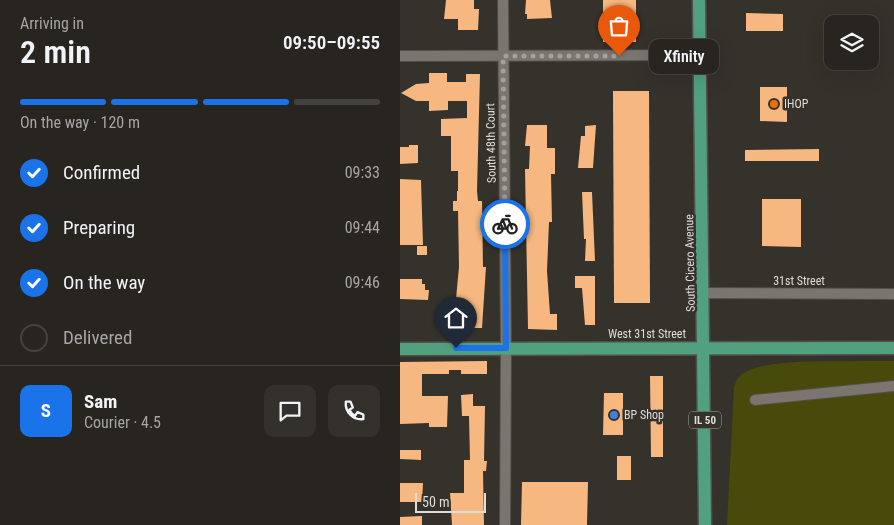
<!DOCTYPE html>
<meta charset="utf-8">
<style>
body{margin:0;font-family:"Roboto Condensed",sans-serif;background:#34312d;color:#f1f3f6;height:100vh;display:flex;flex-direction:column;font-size:19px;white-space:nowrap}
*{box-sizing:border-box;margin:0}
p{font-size:16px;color:#a5a5a5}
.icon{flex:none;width:28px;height:28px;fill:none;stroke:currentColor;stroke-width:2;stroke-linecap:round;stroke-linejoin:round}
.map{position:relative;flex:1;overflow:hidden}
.sheet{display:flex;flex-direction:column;background:#282520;width:400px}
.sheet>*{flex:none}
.buttons{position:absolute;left:424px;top:15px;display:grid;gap:10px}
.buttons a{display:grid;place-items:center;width:55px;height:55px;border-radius:10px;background:#282520;box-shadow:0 5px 20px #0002,0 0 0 1px #44423e;font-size:25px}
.scale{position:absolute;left:15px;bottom:12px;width:71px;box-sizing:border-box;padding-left:5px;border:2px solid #dfdcd9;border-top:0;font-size:14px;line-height:18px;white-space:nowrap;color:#dfdcd9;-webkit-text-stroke:4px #35312b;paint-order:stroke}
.pin{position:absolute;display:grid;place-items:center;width:42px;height:42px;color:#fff;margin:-51px -21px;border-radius:50% 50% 50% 0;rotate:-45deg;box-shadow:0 0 5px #0007}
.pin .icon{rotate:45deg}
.courier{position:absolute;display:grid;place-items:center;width:50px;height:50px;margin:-25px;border:4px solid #1a73e8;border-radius:50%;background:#fff;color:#222;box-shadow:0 1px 6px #0007}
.bubble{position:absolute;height:35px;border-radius:10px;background:#282520;box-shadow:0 5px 20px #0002,0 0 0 1px #44423e;font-size:16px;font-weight:600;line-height:35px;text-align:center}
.summary em{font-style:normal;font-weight:600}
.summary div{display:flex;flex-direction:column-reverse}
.summary{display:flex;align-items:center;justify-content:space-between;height:85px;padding:0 20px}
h1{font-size:32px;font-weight:600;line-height:38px}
.bar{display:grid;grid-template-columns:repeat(4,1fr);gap:8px 5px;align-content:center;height:60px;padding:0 20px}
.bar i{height:6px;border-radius:4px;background:#44423e}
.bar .current{background:#1a73e8}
.bar p{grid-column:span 4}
.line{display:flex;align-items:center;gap:12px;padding:0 20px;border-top:1px solid #44423e}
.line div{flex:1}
.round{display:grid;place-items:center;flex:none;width:52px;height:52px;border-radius:10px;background:#34312d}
ol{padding:0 20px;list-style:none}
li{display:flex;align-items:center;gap:15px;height:55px}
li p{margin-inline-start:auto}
li .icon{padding:5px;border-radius:50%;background:#1a73e8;color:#fff;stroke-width:4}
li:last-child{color:#a5a5a5}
li i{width:28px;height:28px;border:2px solid #44423e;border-radius:50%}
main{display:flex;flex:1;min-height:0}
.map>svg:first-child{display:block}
.green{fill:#474a0a}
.building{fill:#f7b780}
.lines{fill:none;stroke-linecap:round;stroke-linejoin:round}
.minor-casing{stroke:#53504b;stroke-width:12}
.major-casing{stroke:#53504b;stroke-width:15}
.minor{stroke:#7a756f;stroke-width:10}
.major{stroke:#51a180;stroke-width:12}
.done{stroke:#a4a09c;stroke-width:5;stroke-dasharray:0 9}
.route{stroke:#1a73e8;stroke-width:6}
.food-dot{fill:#e8710a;stroke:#35312b;stroke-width:2}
.shop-dot{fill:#3f7fe0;stroke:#35312b;stroke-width:2}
.labels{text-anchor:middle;stroke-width:5;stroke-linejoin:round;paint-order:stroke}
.shield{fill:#35312b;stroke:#aca9a5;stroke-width:1}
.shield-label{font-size:11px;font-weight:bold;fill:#dfdcd9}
.poi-label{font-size:12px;fill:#dfdcd9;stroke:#35312b;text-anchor:start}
.street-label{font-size:12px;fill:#dfdcd9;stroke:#35312b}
</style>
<main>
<section class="sheet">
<div class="summary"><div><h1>2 min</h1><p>Arriving in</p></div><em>09:50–09:55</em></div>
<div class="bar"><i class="current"></i><i class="current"></i><i class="current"></i><i></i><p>On the way · 120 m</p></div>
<ol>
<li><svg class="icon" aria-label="check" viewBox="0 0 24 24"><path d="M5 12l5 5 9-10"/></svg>Confirmed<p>09:33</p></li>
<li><svg class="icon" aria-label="check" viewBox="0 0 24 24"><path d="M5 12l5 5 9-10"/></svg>Preparing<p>09:44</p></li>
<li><svg class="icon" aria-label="check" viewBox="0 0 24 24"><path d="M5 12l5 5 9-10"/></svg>On the way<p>09:46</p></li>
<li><i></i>Delivered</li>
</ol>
<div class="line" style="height:90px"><b class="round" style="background:#1a73e8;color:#fff">S</b><div><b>Sam</b><p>Courier · 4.5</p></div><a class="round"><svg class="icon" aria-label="chat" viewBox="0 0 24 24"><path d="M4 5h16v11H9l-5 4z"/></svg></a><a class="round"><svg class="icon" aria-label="phone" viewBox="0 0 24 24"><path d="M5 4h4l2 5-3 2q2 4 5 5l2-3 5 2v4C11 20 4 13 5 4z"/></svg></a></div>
</section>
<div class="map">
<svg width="494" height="525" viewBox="0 0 494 525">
<rect width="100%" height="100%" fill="#35312b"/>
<path class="green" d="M 463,361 L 494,361 L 494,525 L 327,525 L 334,387 C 336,382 337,378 342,374 C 364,358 434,362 463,361 Z"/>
<g class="building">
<path d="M 46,0 L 74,0 L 74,9 L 79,9 L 78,30 L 58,30 L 58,19 L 44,19 Z"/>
<path d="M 126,0 L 150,0 L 152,18 L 127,19 L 127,14 L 125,14 Z"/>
<rect x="203" y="0" width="33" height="42"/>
<path d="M 346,13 L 383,14 L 383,31 L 346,31 Z"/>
<path d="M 29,73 L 47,73 L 47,82 L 66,82 L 66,74 L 80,74 L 77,191 L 78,201 L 82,201 L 83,267 L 86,267 L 82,328 L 60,328 L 59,299 L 56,299 L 59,267 L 58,211 L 53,211 L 53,201 L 57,201 L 57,191 L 58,191 L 58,171 L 51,171 L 51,136 L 41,136 L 41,119 L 67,118 L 67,101 L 48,101 L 48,110 L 29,111 L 29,101 L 16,101 L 1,93 L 16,84 L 29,83 Z"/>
<path d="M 360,87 L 387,87 L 387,122 L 360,121 Z"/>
<path d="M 213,91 L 249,91 L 250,303 L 214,303 Z"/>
<path d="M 127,125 L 147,125 L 147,148 L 155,148 L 155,174 L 151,174 L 152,222 L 149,222 L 147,271 L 150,314 L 157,314 L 157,330 L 128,329 L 125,169 L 129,169 L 130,146 L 125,146 Z"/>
<path d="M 196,125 L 193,168 L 178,168 L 181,136 L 185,136 L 185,126 Z"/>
<path d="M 9,145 L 18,145 L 18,163 L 0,164 L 0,147 L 9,147 Z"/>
<path d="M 419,149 L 419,161 L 345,161 L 345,150 Z"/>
<path d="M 0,179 L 21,180 L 23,245 L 0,245 Z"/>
<path d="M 182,192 L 192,192 L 195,261 L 185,261 L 186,239 L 184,239 Z"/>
<path d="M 362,199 L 401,199 L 401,247 L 362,246 Z"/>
<rect x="17" y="246" width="10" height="9"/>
<path d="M 175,276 L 195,276 L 195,325 L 185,325 L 182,288 L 175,288 Z"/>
<path d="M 0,279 L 22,279 L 22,284 L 25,284 L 25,290 L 29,290 L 28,300 L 0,299 Z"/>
<path d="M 87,361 L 87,374 L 61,374 L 61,370 L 49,370 L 49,374 L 22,374 L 22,396 L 48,396 L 47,427 L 29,427 L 29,423 L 0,424 L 0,362 Z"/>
<path d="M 250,376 L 263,376 L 263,457 L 251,457 Z"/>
<path d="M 204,393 L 223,393 L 223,435 L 203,435 Z"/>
<path d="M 73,394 L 73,406 L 85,406 L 84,461 L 87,461 L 86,471 L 83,471 L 84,525 L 52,525 L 50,493 L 64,493 L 64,460 L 70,460 L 69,416 L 62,416 L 61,395 Z"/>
<path d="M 0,450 L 21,450 L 21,460 L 0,459 Z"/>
<rect x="217" y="456" width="14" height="24"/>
<path d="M 122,482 L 188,482 L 187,525 L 121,525 Z"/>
<path d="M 0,483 L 23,483 L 22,502 L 0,502 Z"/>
<path d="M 22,516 L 22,525 L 0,525 L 0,517 Z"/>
</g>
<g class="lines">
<g class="minor-casing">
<g id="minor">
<path d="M 103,0 L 106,348 L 105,525"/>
<path d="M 0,56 L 300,55"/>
<path d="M 304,293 L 494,294"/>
<path d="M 355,400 L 494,386"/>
</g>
</g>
<g class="major-casing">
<g id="major">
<path d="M 299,0 L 305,525"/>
<path d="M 0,349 L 494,348"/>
</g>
</g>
<use href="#minor" class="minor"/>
<use href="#major" class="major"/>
</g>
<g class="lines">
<path class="done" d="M 105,224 L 103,56 L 219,56"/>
<path class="route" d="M 56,348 L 106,348 L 105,224"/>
</g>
<circle class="food-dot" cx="374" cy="104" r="5"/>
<circle class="shop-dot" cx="214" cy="415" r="5"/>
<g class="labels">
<rect class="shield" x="289" y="411.5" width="32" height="17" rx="4"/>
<g class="shield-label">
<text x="305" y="424">IL 50</text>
</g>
<g class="poi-label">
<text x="384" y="108">IHOP</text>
<text x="224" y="419">BP Shop</text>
</g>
<g class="street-label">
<text transform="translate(91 143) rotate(-91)" y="4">South 48th Court</text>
<text transform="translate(290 263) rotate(-91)" y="4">South Cicero Avenue</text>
<text x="399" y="285">31st Street</text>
<text x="247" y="338">West 31st Street</text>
</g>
</g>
</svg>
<div class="buttons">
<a><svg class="icon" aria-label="layers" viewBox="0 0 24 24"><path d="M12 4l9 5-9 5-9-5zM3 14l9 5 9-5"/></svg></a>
</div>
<div class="scale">50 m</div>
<div class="pin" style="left:219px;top:56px;background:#ea580c"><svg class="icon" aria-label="bag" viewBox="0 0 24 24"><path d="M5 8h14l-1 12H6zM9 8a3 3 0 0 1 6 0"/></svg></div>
<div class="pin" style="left:56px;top:348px;background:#1f2937"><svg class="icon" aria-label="home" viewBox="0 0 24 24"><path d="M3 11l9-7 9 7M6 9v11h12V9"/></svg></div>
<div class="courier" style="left:105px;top:224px"><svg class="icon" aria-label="bike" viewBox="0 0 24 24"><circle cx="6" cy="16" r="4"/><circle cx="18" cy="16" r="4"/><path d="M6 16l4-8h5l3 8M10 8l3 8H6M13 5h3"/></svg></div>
<div class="bubble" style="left:249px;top:39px;width:70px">Xfinity</div>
</div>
</main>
